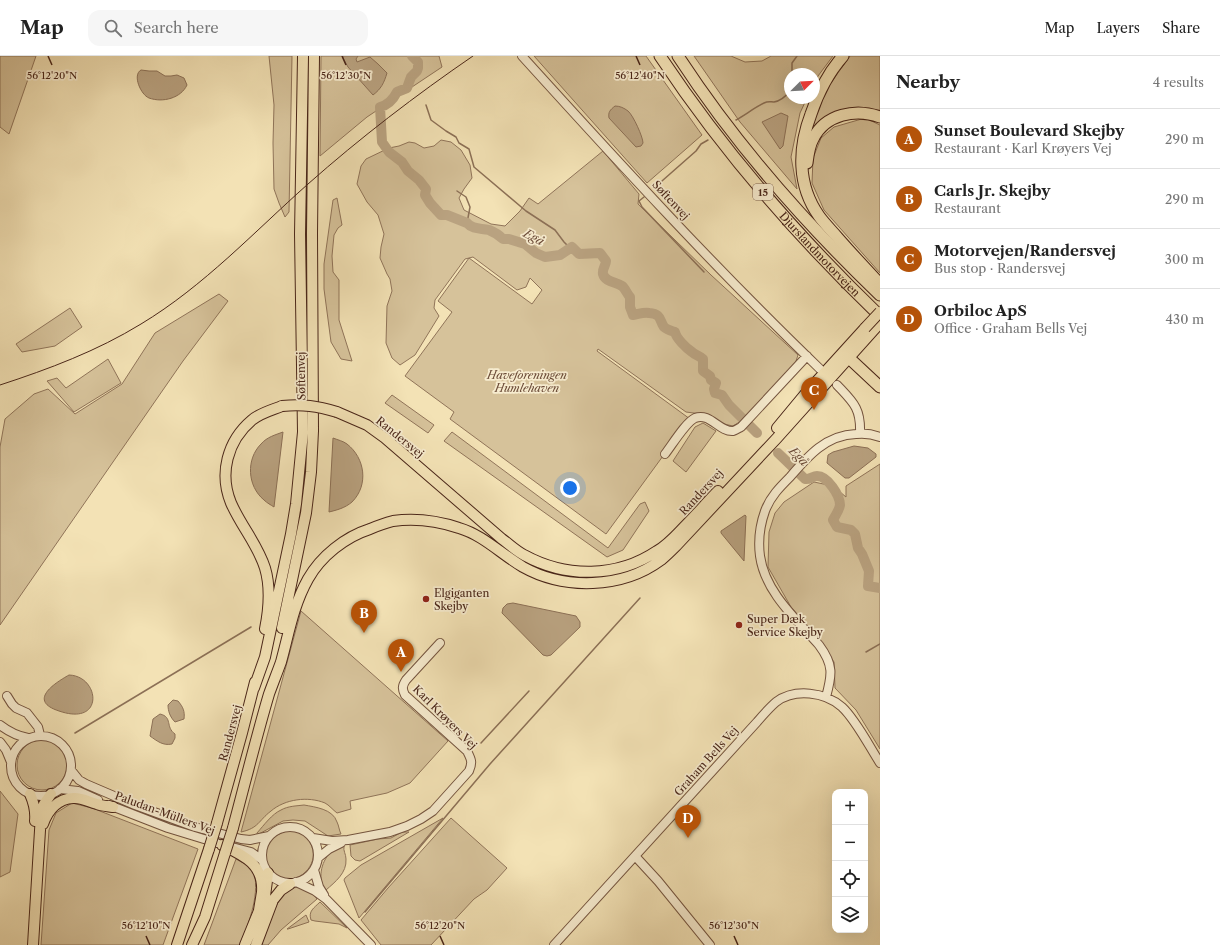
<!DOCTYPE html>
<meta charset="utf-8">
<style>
:root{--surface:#fff;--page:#f6f6f6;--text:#222;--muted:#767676;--line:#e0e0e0;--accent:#b45309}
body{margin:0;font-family:"Libre Caslon Text",serif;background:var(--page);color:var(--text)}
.controls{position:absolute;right:12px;bottom:12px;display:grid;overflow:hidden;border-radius:8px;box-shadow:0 4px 16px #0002}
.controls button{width:36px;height:36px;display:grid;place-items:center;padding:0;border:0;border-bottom:1px solid var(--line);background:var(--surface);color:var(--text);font:20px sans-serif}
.compass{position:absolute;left:784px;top:12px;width:36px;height:36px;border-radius:50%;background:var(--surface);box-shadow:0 4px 16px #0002;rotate:66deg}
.you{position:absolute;left:570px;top:432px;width:14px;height:14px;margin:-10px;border:3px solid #fff;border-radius:50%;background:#1a73e8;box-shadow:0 0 0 6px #1a73e833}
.badge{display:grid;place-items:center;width:26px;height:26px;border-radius:50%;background:var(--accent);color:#fff;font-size:13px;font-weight:700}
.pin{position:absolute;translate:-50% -33px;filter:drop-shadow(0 1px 2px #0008)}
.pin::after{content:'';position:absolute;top:21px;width:14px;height:12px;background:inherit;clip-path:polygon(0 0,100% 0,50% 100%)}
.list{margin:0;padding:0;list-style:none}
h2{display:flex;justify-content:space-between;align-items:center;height:52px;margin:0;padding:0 16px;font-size:17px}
h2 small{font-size:13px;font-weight:400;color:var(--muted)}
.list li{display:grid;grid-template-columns:26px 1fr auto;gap:12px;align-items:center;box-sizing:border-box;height:60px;padding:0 16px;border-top:1px solid var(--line)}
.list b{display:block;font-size:15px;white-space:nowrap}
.list p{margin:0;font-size:13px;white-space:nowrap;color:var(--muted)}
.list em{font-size:13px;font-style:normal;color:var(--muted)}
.icon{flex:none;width:22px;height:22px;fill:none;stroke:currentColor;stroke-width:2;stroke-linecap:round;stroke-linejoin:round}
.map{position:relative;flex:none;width:880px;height:889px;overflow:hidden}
header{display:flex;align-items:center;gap:24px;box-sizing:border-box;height:56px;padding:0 20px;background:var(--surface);border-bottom:1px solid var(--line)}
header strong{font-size:19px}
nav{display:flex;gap:22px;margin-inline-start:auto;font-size:14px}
.search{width:280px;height:36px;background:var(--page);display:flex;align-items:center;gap:10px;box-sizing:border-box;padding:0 14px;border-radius:12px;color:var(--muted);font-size:15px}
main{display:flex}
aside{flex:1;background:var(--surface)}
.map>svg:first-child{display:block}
.green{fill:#d6c29a;stroke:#907459}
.water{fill:#b9a280;stroke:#8c7056}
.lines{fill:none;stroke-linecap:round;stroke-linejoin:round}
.stream{stroke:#8c7056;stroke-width:1.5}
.river{stroke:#b9a280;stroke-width:10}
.minor-casing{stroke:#74543f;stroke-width:10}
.major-casing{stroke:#492518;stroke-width:12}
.highway-casing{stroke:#492518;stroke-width:13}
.minor{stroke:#f7eccf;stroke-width:8}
.major{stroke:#f3e2b5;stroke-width:10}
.highway{stroke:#f3e2b5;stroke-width:11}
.tram{stroke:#492518;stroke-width:1}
.major-bridge-casing{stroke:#492518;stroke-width:12;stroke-linecap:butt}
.major-bridge{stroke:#f3e2b5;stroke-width:10}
.ticks{fill:none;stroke:#492518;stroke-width:1.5}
.poi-dot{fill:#8f2418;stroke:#f7eccf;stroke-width:1.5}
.labels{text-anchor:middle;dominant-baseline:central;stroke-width:3.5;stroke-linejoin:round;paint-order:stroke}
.shield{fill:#f7eccf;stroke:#7d614f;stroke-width:1}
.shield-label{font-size:10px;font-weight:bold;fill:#492518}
.street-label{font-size:11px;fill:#492518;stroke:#f7eccf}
.park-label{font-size:11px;font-style:italic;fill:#6c4c38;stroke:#f7eccf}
.poi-label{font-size:11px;fill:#492518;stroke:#f7eccf;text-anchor:start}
.water-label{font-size:12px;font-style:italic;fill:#6b4a37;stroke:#f7eccf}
.ticks-label{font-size:10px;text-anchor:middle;fill:#492518;stroke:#f7eccf;stroke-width:3.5;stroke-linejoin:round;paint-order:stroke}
</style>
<header>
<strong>Map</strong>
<div class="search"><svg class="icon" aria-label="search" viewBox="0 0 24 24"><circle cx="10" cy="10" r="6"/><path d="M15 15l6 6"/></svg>Search here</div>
<nav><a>Map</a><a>Layers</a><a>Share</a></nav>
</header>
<main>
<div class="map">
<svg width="880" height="889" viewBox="0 0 880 889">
<rect width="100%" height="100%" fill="#f3e2b5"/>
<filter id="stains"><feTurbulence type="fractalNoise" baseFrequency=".005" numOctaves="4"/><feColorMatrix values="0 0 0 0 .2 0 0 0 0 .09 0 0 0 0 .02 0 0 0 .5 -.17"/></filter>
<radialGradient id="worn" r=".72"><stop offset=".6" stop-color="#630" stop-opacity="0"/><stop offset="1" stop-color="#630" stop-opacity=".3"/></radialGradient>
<!-- green -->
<path class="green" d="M0 0H36L9 78 0 71Z
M269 0H292L289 156 285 161 279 147 274 133 273 87 274 49Z
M321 0H439L442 11 367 61 320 100Z
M534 0H646L702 79 647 127Z
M694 0H731L745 6 762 5 771 0H833L818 20 814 28V18H790V42H807L800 57 791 101 797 133 740 66Z
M850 0H880V57L850 54 807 89 823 38Z
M865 62 880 69V217L824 154 812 127 813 102 821 82 834 71Z
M441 84 451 86 461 94 470 109 472 122 464 133 459 142 464 154 491 168 505 170 520 155 529 142 538 148 603 95 639 138 638 148 711 219 798 299 794 311 741 365 733 370 724 368 709 359 686 356 598 293 597 295 690 363 606 478 450 363 454 356 405 320 452 256 438 245 469 202 532 248 542 234 530 222 526 231 517 234 473 201 465 203 435 244 434 252 439 260 415 299 400 309 392 302 386 287 387 250 392 235 390 223 387 218 380 202 381 191 384 178 378 159 367 146 357 128 361 110 366 103 389 92 399 90 409 86 415 87 424 92 434 90Z
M337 142 342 169 338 172 334 179 332 200 333 216 339 224V264L352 305 341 303 331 286 324 233V208L333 144Z
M219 238 228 245 183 305 0 569V391L5 363 34 338 48 333 75 358 122 328 155 277Z
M70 252 82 271 55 290 22 296 16 288Z
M108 303 121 327 74 356 47 325 57 322 66 332Z
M392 339 434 369 428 377 385 347Z
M703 367 716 375 686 416 673 405 695 371Z
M452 376 608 492 640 448 645 446 649 455 623 494 607 501 444 385Z
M880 408V693L856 654 835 632 834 606 816 580 791 551 768 511 769 476 775 457 784 446 814 426 833 430 846 441V430Z
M301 555 448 685 410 727 387 737 350 745 351 753 337 757C333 754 329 749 325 747 308 740 285 743 271 755 258 765 259 772 241 776Z
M17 709a25 25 0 1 1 50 0a25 25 0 1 1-50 0Z
M0 735 18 758 10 816 0 821Z
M72 747 92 752 198 793 163 889H41L49 774 56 757Z
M304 749C315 751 333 753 337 766 339 770 339 774 341 778L328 780 305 765 293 764 283 765 257 779V777C264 769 272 758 281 754 288 750 296 750 304 749Z
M443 762 359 862 344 824 345 822 361 809Z
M451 762 507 812 487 834 474 843 431 889H381L361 864 388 832Z
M293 774C301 776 306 779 310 786 326 816 279 841 267 808 261 790 276 775 293 774Z
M402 776H409L360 805 355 804 351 800 350 789 378 783 391 782Z
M344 790C343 795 346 798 346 803 347 817 335 826 326 834 317 824 321 806 330 797 334 793 339 792 344 790Z
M236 803 253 812C261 838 249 864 241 889H204Z
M298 831C306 833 311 836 317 843L281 874 268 889H258L280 842 289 833Z
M320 846 347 872 339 868 315 865 311 864C308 855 314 852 320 846Z
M306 859 309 866 288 873H287Z"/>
<!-- water -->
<path class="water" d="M343 0H358L356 3 357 6 370 1 378 8 387 17C384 27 381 33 373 39L348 11 343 2Z
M141 14 149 15H157L165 20H171L177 19 184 22 187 29C181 42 163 47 149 42 141 39 132 19 141 14Z
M615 50C620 50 624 52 628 55 633 59 643 81 643 87L641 90 636 91 609 62C608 56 610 54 615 50Z
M781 57 788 60 783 90 780 93 762 66Z
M283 376 274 451C271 449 267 447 264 444 247 430 246 403 261 388 267 381 275 379 283 376Z
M333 382C338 384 343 385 347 388 365 402 369 429 352 446 345 452 337 454 329 456Z
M854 390 868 392 876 398V401L849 422H845L827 407 828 399 833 396Z
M745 459 746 460 744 505 721 477V475Z
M513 547 576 560 580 566V571L551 599 547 600 543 599 502 557 503 552 507 548Z
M69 619C100 620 105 671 59 655 28 645 53 628 69 619Z
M173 644 178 645C183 651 185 655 184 663L175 666C170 661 168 655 168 649Z
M160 658C173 661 165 671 175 678V682L172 688C163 690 157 685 150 680L153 663Z"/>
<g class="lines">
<!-- stream -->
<path class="stream" d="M792 18V7L797 0
M426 49 431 64 446 75 456 81 459 87 469 93 474 111 526 155 555 174 564 186 570 192
M736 64C745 59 754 52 764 47 768 45 770 46 774 46 780 45 786 40 790 35
M654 132 696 95 701 88 708 84
M457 135 466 141 470 151 467 167
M644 141 639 145 642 151 704 216
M866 596 880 588
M75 677 251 571
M481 687 529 635
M365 856 490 708 640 542"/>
<!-- river -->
<path class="river" d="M412 0 418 6V12L417 15 411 21 407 32 397 36C393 44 388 49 380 51L382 86 389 96 402 106 408 115 419 124 426 133 425 139 430 147 441 159H447L467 167C473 174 481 172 489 174 494 176 499 179 503 183H509L525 188 536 197 545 201 560 199 572 191 579 198 600 197 606 205C606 209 602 213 603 218 605 226 616 226 622 230 625 232 627 238 630 241V251L633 259C639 258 644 256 649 257 662 258 659 264 664 271 667 274 672 275 675 276 676 282 686 292 692 296 695 299 700 300 703 303V315L710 320 711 324 716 327 714 333 715 337 722 339 729 349 757 377
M778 397 805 423C809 424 813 420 817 420 828 420 840 440 840 449 839 455 836 458 833 464L837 471 851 474 855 478 858 492 862 498 869 515 868 530 880 532"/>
<!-- minor casing -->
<g class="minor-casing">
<path id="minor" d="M522 0C619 107 716 213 820 313
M837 329C853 346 861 352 860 377
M665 398C672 389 686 366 695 362 710 356 719 376 733 375 736 374 739 372 741 371L807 300
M7 640 12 648 16 652 27 657 38 671 40 679
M826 641C832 619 834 609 819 589 796 563 765 536 760 500 758 485 760 469 765 455 770 441 780 431 790 421 808 400 826 379 856 378 864 377 872 378 880 381
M0 669C9 676 17 680 28 682
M11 710a30 30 0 1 1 60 0a30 30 0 1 1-60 0Z
M0 686 6 694 11 706
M71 714 79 724 86 728 135 749 195 771 241 783 250 784 269 780
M60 733 78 735 98 744
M109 749 168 772 217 787
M262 799a28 28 0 1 1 56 0a28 28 0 1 1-56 0Z
M313 782 332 785 348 784 390 776 407 770 421 763 433 755 469 715C473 706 471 703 467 695L405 639C402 633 402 630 406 624L440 587
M232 791 251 796 262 804
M635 800 658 825 710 889
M318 802 329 793 341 787
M314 814 319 831 324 839
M296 826 315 835 326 843 371 889
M554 889 757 666C763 659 769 652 776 646 795 632 825 636 842 651 856 664 869 690 880 707"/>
</g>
<!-- major casing -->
<g class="major-casing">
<path id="major" d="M337 356 367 369 385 382 502 483C509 488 516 495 524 499 566 522 617 522 657 495 669 488 677 478 686 469 697 458 707 446 718 435
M777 372 806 337 865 272
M282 572 306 457 311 416 313 375 312 177 314 0
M265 573C269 553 271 532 265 512 258 489 241 470 231 447 219 418 227 385 252 364 260 357 272 354 282 350
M254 632 265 601 291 478 296 448 303 376 300 178 303 0
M30 738C34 747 36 755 35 765
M217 767 242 677 255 626
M43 768C48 754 58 743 73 742 81 741 89 746 97 748 102 750 108 750 113 751
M233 772C245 727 256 682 269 638 273 627 277 617 281 606 289 577 293 550 308 523 321 500 345 481 370 473 377 470 385 467 393 465 415 462 438 465 459 472 483 479 501 498 523 511 564 534 622 533 661 504 666 500 671 495 676 490L777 382 880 267
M222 789C243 799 264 808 262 836 261 842 260 848 259 854
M33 889 41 758 44 748 51 738
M177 889 209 793
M192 889 205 861 225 797
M245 889 265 840 268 817
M256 889 273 844 281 834 290 828"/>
</g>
<!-- highway casing -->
<g class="highway-casing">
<g id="highway">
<path id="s1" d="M660 0C723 95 798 181 880 260"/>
<path d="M678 0C734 86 806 168 880 239"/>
<path d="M843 0C828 17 818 37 811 58 798 92 797 129 819 160 824 167 831 174 837 181 851 197 865 212 880 228"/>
<path d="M807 107C808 99 809 90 813 83 825 58 856 52 880 61"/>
<path d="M849 302 880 331"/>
</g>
</g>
<!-- minor -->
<use href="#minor" class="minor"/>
<!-- major -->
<use href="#major" class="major"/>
<!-- highway -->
<use href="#highway" class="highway"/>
<!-- tram -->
<path class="tram" d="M0 329C49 313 97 295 141 268 204 230 254 176 308 128 360 82 416 39 473 0"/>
<!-- major-bridge casing -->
<g class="major-bridge-casing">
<path id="major-bridge" d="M865 272 880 256
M282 350C303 348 317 350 337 356
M209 793 217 767
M225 797 233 772"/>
</g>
<!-- major-bridge -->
<use href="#major-bridge" class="major-bridge"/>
</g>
<!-- ticks -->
<path class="ticks" d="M48 0 52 9M342 0 346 9M636 0 640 9M146 880 150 889M440 880 444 889M734 880 738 889"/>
<!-- markers -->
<g class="poi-dot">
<circle cx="426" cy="543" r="4"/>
<circle cx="739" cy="569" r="4"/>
</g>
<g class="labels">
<!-- shield labels -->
<rect class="shield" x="753" y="128" width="20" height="16" rx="3"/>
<g class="shield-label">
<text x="763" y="136">15</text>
</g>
<!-- street labels -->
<g class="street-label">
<text transform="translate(671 144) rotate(47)">Søftenvej</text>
<text stroke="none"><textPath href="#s1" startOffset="255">Djurslandmotorvejen</textPath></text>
<text transform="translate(301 320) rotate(-91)">Søftenvej</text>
<text transform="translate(400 381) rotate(39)">Randersvej</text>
<text transform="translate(701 436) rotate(-47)">Randersvej</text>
<text transform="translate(445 661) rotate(45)">Karl Krøyers Vej</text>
<text transform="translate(230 677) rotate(-75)">Randersvej</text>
<text transform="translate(706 705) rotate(-48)">Graham Bells Vej</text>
<text transform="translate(165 757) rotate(20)">Paludan-Müllers Vej</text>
</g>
<!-- park labels -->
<g class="park-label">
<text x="527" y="319">Haveforeningen<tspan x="527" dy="13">Humlehaven</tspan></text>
</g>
<!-- poi labels -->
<g class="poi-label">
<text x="434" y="537">Elgiganten<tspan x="434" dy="13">Skejby</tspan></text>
<text x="747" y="563">Super Dæk<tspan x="747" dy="13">Service Skejby</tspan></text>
</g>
<!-- water labels -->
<g class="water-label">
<text transform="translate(534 181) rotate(28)">Egå</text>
<text transform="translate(799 400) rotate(45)">Egå</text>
</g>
</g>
<g class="ticks-label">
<text x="52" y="23">56°12'20"N</text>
<text x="346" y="23">56°12'30"N</text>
<text x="640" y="23">56°12'40"N</text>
<text x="146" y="873">56°12'10"N</text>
<text x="440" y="873">56°12'20"N</text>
<text x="734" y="873">56°12'30"N</text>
</g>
<rect width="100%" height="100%" filter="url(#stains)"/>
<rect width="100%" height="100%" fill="url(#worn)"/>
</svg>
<div class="controls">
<button>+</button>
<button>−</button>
<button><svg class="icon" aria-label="locate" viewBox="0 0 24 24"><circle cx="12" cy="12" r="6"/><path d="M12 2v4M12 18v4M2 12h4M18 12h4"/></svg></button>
<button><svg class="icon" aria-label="layers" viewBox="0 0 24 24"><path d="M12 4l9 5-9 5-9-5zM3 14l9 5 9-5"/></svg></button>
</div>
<svg class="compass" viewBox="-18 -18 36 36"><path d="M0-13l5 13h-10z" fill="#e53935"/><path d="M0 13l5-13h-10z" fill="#767676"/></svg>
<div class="you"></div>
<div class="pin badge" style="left:401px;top:616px">A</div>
<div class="pin badge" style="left:364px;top:577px">B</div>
<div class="pin badge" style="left:814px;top:354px">C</div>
<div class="pin badge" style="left:688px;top:782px">D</div>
</div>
<aside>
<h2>Nearby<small>4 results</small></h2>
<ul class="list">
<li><span class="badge">A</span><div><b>Sunset Boulevard Skejby</b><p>Restaurant · Karl Krøyers Vej</p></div><em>290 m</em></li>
<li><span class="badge">B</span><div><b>Carls Jr. Skejby</b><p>Restaurant</p></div><em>290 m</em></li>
<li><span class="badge">C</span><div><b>Motorvejen/Randersvej</b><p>Bus stop · Randersvej</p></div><em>300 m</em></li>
<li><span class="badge">D</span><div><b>Orbiloc ApS</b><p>Office · Graham Bells Vej</p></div><em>430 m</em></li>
</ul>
</aside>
</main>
